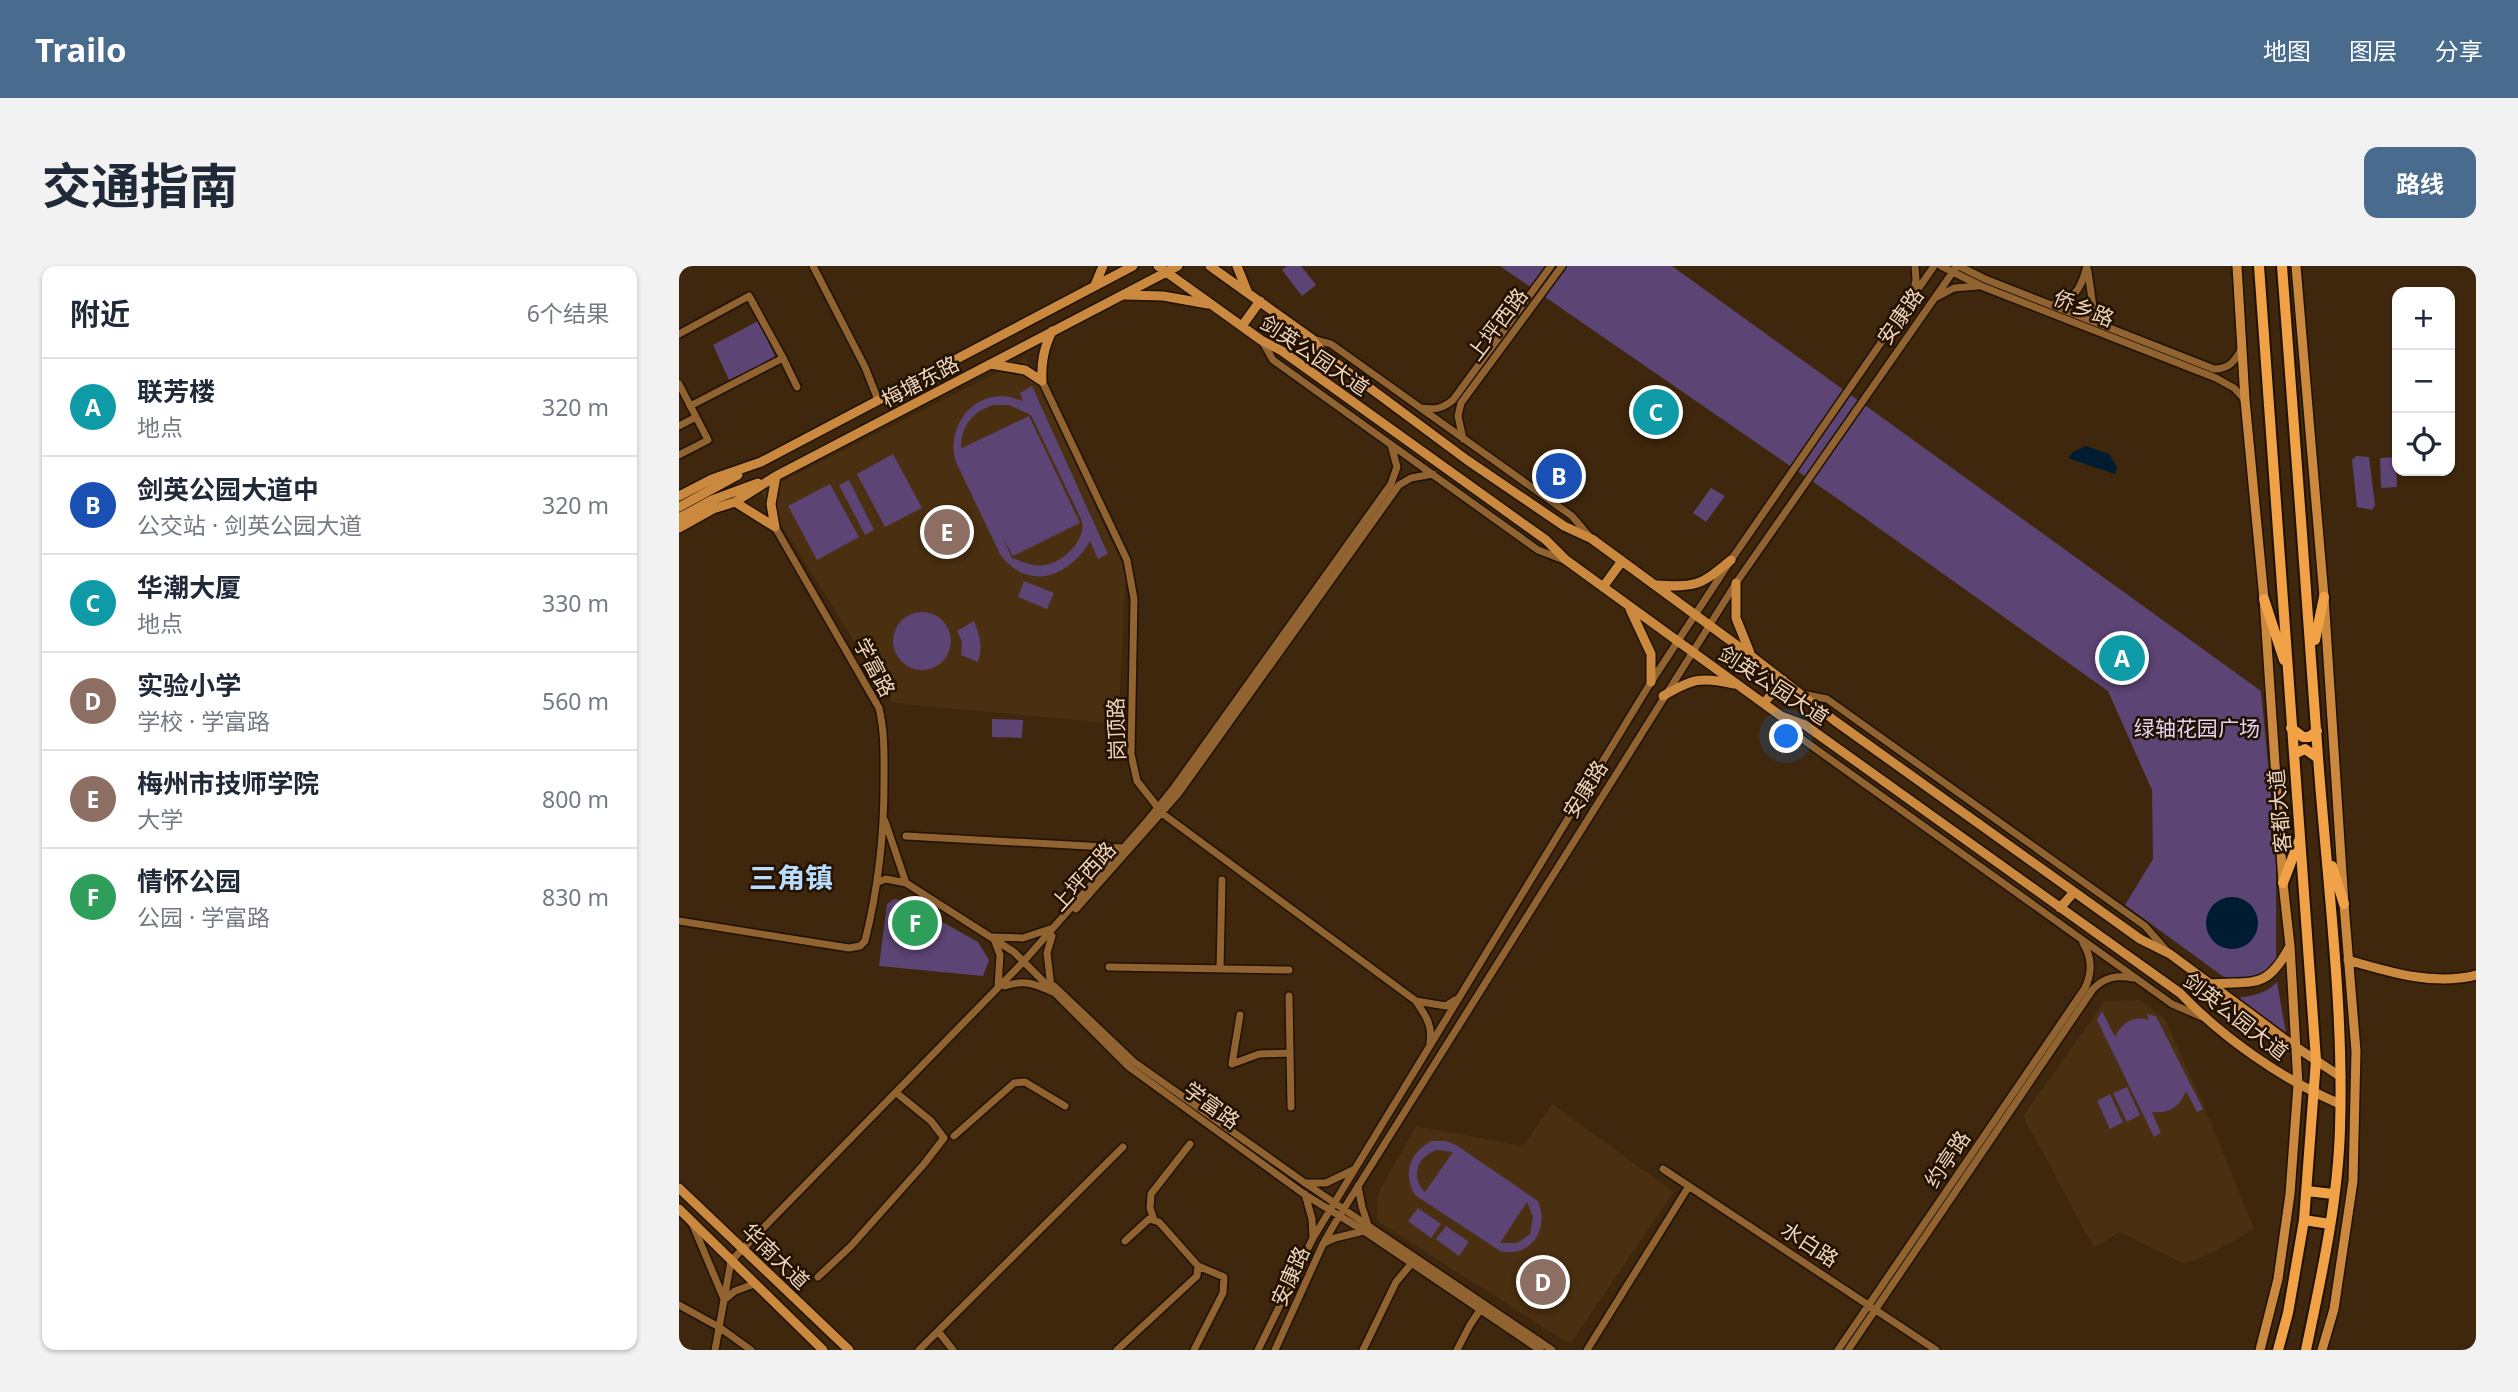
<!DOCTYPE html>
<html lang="zh">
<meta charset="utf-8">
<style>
:root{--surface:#fff;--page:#f2f2f3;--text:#1f2937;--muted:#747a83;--line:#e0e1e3;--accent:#496c8e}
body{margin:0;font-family:"Noto Sans","Noto Sans SC",sans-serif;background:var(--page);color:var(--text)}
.controls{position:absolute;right:21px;top:21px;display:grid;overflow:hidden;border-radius:14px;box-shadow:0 2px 5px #0004}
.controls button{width:63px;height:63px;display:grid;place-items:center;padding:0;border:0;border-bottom:2px solid var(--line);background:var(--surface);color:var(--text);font:35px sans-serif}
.you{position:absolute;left:1108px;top:471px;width:24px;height:24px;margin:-18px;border:5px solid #fff;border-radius:50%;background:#1a73e8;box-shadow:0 0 0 10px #1a73e833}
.badge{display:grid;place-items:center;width:46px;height:46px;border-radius:50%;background:var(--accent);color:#fff;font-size:23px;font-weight:700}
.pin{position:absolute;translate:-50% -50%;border:4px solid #fff;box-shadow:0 2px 7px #0006}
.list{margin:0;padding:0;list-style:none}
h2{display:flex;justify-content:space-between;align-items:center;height:91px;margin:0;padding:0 28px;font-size:30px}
h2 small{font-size:23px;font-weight:400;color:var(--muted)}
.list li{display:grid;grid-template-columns:46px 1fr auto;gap:21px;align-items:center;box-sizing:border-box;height:98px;padding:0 28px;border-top:2px solid var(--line)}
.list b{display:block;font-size:26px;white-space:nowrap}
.list p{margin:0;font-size:23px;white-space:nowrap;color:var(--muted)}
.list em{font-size:23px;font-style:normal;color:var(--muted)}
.icon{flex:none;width:38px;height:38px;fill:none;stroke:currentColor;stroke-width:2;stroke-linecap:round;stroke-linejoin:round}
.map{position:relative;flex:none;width:1797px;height:1084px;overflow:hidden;border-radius:14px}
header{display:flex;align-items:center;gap:42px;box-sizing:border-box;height:98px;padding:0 35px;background:var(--accent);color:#fff}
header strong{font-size:33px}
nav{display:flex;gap:38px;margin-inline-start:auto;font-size:24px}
.intro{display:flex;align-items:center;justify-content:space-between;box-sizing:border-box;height:168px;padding:0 42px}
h1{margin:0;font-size:49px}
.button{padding:18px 32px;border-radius:14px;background:var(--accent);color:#fff;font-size:24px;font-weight:700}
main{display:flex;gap:42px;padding:0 42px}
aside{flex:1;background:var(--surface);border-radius:14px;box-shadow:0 2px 5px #0004}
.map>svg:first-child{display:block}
.built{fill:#4a2f10}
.green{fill:#5c4474;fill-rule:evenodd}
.water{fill:#001c33}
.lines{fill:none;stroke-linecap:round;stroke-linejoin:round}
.minor-casing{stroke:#1f1103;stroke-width:10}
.major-casing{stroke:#1f1103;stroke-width:12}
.highway-casing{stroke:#1f1103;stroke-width:14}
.minor{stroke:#906331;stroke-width:7}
.major{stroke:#ca893e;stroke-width:9}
.highway{stroke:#f1a246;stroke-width:10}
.labels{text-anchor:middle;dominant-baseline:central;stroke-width:5;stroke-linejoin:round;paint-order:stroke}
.street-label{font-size:21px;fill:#edd4bb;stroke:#221000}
.park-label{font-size:21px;fill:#e3d3f6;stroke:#221000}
.district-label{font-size:28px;font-weight:bold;fill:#b9ddff;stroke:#221000}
</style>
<header>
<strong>Trailo</strong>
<nav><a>地图</a><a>图层</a><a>分享</a></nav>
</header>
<div class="intro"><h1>交通指南</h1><a class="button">路线</a></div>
<main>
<aside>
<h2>附近<small>6个结果</small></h2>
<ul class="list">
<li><span class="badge" style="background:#0f9aa8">A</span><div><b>联芳楼</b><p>地点</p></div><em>320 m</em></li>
<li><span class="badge" style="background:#1a4fb4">B</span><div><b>剑英公园大道中</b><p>公交站 · 剑英公园大道</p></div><em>320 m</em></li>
<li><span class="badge" style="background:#0f9aa8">C</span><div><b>华潮大厦</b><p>地点</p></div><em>330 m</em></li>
<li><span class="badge" style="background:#8d6e63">D</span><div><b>实验小学</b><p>学校 · 学富路</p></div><em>560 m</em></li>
<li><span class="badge" style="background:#8d6e63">E</span><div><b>梅州市技师学院</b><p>大学</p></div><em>800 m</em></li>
<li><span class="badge" style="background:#2e9e5b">F</span><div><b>情怀公园</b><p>公园 · 学富路</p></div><em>830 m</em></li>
</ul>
</aside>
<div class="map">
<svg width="1797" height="1084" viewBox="0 0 1797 1084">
<rect width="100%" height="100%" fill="#3e270c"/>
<!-- built -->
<path class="built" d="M347 92 447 306 439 458 214 437 82 226Z
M1461 734 1486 753 1526 842 1575 963 1535 986 1506 998 1440 966 1415 982 1344 850 1426 735Z
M873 838 995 926 891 1078 698 955V929L737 860 844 880Z"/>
<!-- green -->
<path class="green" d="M608 0H622L637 19 623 30 603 4Z
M821 0H993L1582 425 1597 581V693L1584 712 1556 716 1542 709 1446 639 1474 593 1473 524 1429 425 1159 233Z
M79 55 97 92 50 114 34 79Z
M353 120 429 288 419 293 411 275C390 312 348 326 321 288L276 194C269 164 288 131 322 130 329 130 337 133 344 135L341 127ZM315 139H330L352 149 403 255C407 275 384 296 366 299 355 301 344 296 333 292L324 272 334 290 401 257 350 150 283 182 282 181C282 160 295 144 315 139Z
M214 188 243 242 206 261 178 208Z
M1677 190 1690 191 1696 239 1693 244 1678 241 1673 194Z
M1717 191 1718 221 1702 222 1701 192Z
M170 214 195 264 186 269 160 219Z
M151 218 180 271 138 294 109 240Z
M1032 222 1046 230 1027 256 1014 247Z
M345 315 375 327 368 343 339 331Z
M214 375a29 29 0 1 1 58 0a29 29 0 1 1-58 0Z
M295 355C301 370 304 380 299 396L282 389 283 376 278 365Z
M313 453 344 454 343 472 313 471Z
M215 633 226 635 299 676 310 694 304 710 200 700 208 638Z
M1598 716 1607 767 1558 732C1573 730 1587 728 1598 716Z
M1423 745 1436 771C1443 757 1454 749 1470 754L1468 748 1477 750 1524 843 1518 846 1507 825C1501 841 1490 848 1473 846L1482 867 1475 871 1418 754Z
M1448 821 1461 849 1448 856 1434 827Z
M1431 828 1444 856 1431 863 1418 835Z
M752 875H767L777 879 859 935C871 962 852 993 821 985L736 929C723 907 731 887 752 875ZM758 884 774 886 746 926C731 911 738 890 758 884ZM848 936 854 951 851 968 838 977H821Z
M739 942 762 958 752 972 729 955Z
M767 960 790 976 780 990 757 973Z"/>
<!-- water -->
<path class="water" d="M1407 180 1430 188 1438 201 1436 208 1389 192 1394 186Z
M1527 657a26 26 0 1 1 52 0a26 26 0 1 1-52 0Z"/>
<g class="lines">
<!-- minor casing -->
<g class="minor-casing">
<path id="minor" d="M134 0 186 101 199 134
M1262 0 1302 20 1537 112 1555 122 1566 134
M1280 0 1306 13 1535 103C1550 103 1555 96 1562 84
M1409 5 1416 56
M1234 27 1237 14 1236 0
M1258 31 1275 22 1299 20
M1373 39C1396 33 1402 23 1408 0
M0 68 70 30 104 92 118 121
M634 73 652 78 893 250 910 270
M583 75 594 94 859 284 885 294
M363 115 448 294 455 333 452 488 458 515 484 548 737 735C746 749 754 759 751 776
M0 118 29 174 0 189
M11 140 104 92
M742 142C756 144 763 143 774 134L872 0
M0 160 17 151
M784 173 779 150 782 137 883 0
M1123 428 1148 433 1466 660 1488 685
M1102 450 1116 468 1493 738 1523 751
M206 555 227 617
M227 570 445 582
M199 616 207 613 227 617 335 686 450 801 625 928 685 965 861 1084
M397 643 499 528 720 219 732 212 754 208
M0 655 170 682 181 680 186 675C199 623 205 571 205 518 205 491 206 467 200 442L96 261
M314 671 344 672 371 663
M315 673 321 689 319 720
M430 701 610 704
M541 703 543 614
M326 720C346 713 356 718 374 726
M375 720 455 796 626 917 873 1084
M372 721 368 687 373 670
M610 730 612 841
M737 735 767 740 776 734
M553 798 580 788 611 787
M553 798 561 749
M275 870 335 817 346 816 386 840
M984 903 1257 1084
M626 917H647L674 904
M679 920 683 941 689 959
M626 928 633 953 634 971
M475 954 471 942 472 928 511 878
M13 957 45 1033
M645 977 656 972 685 965
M139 1011 172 980 245 898 265 872 252 855 220 829
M45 1034 56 1025 75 1018
M0 1039 40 1061 72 1084
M259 1065 274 1084
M36 1084 52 995 345 695 469 554 494 523 712 218 718 201 712 179
M240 1084 444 881
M438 1084 518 1010 519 1000 480 956 470 953 446 975
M515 1084 544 1027 545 1011 519 1000
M579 1084 634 972 972 416 1052 294 1255 0
M596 1084 644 978 656 957 1057 317 1278 0
M684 1084 717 1016 733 997
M778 1084 791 1059 801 1044
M908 1084 1010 920
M1159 1084 1406 722C1413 707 1413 691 1404 677
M1169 1084 1414 723C1426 711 1437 709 1454 712"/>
</g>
<!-- major casing -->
<g class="major-casing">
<path id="major" d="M479 0 582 74 603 85 867 274 887 294 1102 450 1126 459 1501 727C1544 772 1604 814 1661 838
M531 0 633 73 645 88 788 194 885 260 913 273 1071 389 1156 455 1461 673 1491 688 1608 775 1662 811
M558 0 568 25
M1558 0 1566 134 1585 333 1604 617 1611 680 1619 819 1611 928 1599 1013 1581 1084
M1617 0 1645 331 1665 638 1677 785 1674 915 1655 1043 1643 1084
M416 19 424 0
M446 29 484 30 529 38
M563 60 581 35
M311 98 346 104 363 115
M363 115C362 96 365 82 373 65
M0 230 33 213 82 196 454 0
M56 236 96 261
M0 241 59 209
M0 252 33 234 79 217
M96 261 92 238 97 210
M0 262 34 243 56 236 97 210 499 0
M1057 317V352L1071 387
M978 319C1017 322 1022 319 1052 294
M924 321 943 295
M951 343 972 388V416
M984 430C1013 413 1021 410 1055 418
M1085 437 1104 414
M1381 642 1395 626
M1669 694C1710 706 1755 720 1797 709
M1530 718C1573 714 1586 726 1610 682
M0 922 170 1084
M0 943 144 1084"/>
</g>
<!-- highway casing -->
<g class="highway-casing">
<path id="highway" d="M1580 0 1637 794 1625 954 1609 1047 1599 1084
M1603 0C1616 164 1627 327 1639 491 1648 614 1665 739 1661 862 1659 936 1642 1012 1627 1084
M1585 333 1605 394
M1636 374 1645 331
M1612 462 1624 471H1630L1638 465
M1615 488 1626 483 1639 492
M1653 600 1665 638
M1604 617 1621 572
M1628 925 1654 928
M1625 954 1651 958"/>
</g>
<!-- minor -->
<use href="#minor" class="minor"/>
<!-- major -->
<use href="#major" class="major"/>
<!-- highway -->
<use href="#highway" class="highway"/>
</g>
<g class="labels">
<!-- street labels -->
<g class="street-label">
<text transform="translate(1405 42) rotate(22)">侨乡路</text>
<text transform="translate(1221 50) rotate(-55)">安康路</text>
<text transform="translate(818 58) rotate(-53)">上坪西路</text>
<text transform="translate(636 89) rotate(34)">剑英公园大道</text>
<text transform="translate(241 115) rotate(-28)">梅塘东路</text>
<text transform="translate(196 401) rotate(62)">学富路</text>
<text transform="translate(1095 419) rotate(33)">剑英公园大道</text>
<text transform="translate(437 463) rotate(-92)">岗顶路</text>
<text transform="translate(906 523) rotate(-58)">安康路</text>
<text transform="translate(1600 545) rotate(-95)">客都大道</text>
<text transform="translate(404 610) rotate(-48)">上坪西路</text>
<text transform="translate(1557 750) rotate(38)">剑英公园大道</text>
<text transform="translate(533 839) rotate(36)">学富路</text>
<text transform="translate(1268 893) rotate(-56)">约亭路</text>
<text transform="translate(1131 978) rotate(33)">水白路</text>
<text transform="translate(97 990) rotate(44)">华南大道</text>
<text transform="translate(611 1010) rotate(-66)">安康路</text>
</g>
<!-- park labels -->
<g class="park-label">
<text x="1518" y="462">绿轴花园广场</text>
</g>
<!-- district labels -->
<g class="district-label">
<text x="112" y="611">三角镇</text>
</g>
</g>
</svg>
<div class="controls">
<button>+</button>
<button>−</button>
<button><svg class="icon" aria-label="locate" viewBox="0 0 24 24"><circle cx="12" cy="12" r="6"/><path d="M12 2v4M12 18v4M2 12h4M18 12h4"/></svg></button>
</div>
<div class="you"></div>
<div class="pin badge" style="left:1443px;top:392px;background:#0f9aa8">A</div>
<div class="pin badge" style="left:880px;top:210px;background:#1a4fb4">B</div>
<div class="pin badge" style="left:977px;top:146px;background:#0f9aa8">C</div>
<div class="pin badge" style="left:864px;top:1016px;background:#8d6e63">D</div>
<div class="pin badge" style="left:268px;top:266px;background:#8d6e63">E</div>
<div class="pin badge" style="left:236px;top:657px;background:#2e9e5b">F</div>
</div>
</main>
